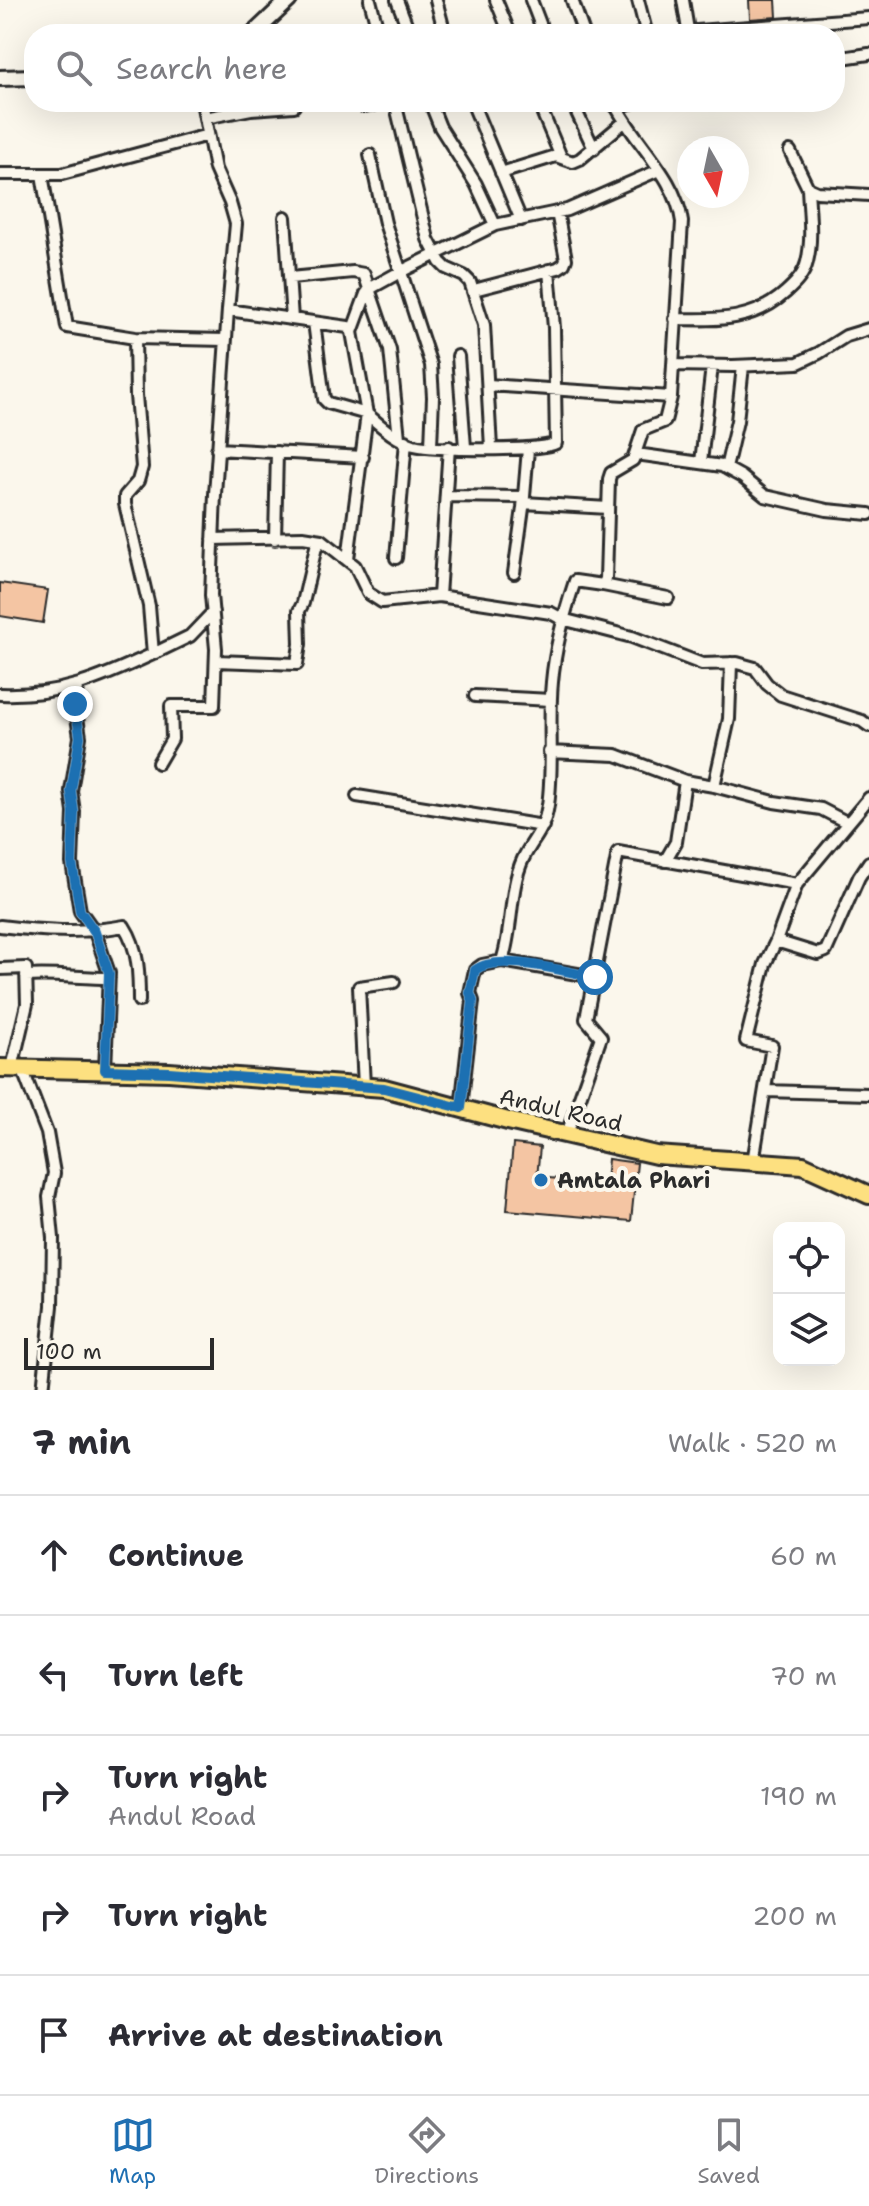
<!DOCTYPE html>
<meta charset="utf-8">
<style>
:root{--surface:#fff;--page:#f2f2f3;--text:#2b2b33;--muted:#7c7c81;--line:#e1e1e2;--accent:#1f6fb2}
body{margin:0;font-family:"Shantell Sans",sans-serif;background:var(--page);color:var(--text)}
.controls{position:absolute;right:24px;bottom:24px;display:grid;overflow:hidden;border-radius:16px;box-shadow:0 8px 32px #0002}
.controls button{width:72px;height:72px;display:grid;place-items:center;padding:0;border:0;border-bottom:2px solid var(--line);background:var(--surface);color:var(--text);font:40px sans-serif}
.compass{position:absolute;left:677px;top:136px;width:72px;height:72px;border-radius:50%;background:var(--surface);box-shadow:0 8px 32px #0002;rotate:171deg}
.scale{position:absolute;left:24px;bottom:20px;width:190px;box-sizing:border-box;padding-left:8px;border:4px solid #2b2b2b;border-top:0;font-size:22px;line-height:28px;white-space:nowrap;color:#2b2b2b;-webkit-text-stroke:6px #fbf7ec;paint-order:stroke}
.stop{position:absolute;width:24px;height:24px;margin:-18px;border:6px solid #1f6fb2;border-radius:50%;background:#fff}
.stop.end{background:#1f6fb2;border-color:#fff;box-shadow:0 2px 8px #0008}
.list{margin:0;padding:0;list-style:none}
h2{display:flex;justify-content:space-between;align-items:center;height:104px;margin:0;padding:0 32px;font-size:34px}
h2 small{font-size:26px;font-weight:400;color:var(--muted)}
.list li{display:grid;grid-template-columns:52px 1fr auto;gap:24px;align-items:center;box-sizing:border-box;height:120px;padding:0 32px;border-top:2px solid var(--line)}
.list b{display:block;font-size:30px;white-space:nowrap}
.list p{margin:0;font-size:26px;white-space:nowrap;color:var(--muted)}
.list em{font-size:26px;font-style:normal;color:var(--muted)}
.icon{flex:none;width:44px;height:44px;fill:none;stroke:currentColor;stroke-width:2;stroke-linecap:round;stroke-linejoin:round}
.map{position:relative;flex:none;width:869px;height:1390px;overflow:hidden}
.search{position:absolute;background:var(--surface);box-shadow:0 8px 32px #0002;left:24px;right:24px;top:24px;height:88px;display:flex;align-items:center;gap:20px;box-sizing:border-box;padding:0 28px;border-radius:32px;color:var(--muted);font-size:30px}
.sheet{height:704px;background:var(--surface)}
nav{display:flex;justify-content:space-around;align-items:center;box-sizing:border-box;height:112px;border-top:2px solid var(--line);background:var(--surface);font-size:22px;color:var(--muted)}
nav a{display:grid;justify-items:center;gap:4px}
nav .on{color:var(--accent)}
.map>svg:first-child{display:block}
.building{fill:#f4c5a3;stroke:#2b2b2b;stroke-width:2}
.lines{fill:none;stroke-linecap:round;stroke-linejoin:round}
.minor-casing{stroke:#2b2b2b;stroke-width:16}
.tertiary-casing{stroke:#2b2b2b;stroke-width:20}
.primary-casing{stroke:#2b2b2b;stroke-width:22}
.minor{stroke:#fbf7ec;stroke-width:10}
.tertiary{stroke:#fbf7ec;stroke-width:14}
.primary{stroke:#fde080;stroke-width:16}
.route{stroke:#1f6fb2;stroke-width:10}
.poi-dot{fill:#1f6fb2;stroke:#fbf7ec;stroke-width:3}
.labels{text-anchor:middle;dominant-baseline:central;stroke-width:8;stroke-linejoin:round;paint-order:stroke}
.street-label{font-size:22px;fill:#2b2b2b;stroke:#fbf7ec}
.poi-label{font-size:22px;font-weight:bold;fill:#2b2b2b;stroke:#fbf7ec;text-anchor:start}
</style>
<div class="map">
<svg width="869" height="1390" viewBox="0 0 869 1390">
<rect width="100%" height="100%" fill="#fbf7ec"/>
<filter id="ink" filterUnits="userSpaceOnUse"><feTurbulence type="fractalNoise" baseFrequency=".0125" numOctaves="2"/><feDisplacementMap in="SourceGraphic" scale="16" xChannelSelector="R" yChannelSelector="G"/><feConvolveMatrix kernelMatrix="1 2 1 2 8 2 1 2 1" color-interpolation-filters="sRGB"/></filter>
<g filter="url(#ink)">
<!-- building -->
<path class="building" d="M749 0H776L777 17 750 19Z
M0 583 48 590 43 623 0 616Z
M513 1144 540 1147 537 1177 606 1183 608 1159 637 1163 631 1221 507 1210Z"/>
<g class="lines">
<!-- minor casing -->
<g class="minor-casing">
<path id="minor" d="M370 0 379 34
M397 0 410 34
M436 0 445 34
M496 0 510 34
M531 0 544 34
M572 0 584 34
M638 0 646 31 639 34
M683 0 688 30 697 31 869 18
M835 59 869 54
M202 102 215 169 230 203 236 224 228 310 348 327 352 332 367 414C381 426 396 440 414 445 434 450 540 452 556 443L554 328 549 270
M395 102 428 239 440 262 446 268 464 276 470 282 484 325 491 448
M430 102 440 127 476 184 495 225
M472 102 521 220
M538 102 561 157
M572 102 594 149
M363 106 391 102
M616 107 634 102
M205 118 251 109 294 106
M790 151 808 188 817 192 869 195
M370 155 385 223 431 365 433 397 431 446
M501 173 556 156 573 162 580 159 623 123
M0 174H62L208 135
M42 174 67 327 135 338 225 340
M285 217 292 319
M290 278 353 272 364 274 390 350 399 438
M474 290 558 268 564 264 566 259 557 212
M675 319C717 320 753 322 786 292 795 284 804 275 807 262 813 239 809 212 808 188
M314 322 324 399 328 403 367 414 348 559
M352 332 366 294 371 288 400 272 495 225 567 210 659 170
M135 338 136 395 142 467 138 481 125 496V504L149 606 153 654 190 636 213 612
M458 356 465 447
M673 365 733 366 798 363 819 353 846 336 869 329
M488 385 671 397
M217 449 363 457
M636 454 722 466 742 477 765 496 827 510 869 514
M701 462 712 366
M726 468 737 421 743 366
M447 496 524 497
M524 503 608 508
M213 539 303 537 322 540 355 566 368 593 382 602 439 596 551 613 562 619 632 637 702 664 737 663 755 668 767 684 781 695 862 721 869 726
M275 539 277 452
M396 558 406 441
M514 573 523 508 528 449
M603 585 668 598
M439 596 449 447
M216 661 297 664 300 644 299 611 303 603 316 547 322 540
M731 663 729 719 714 786 774 802 821 809 848 823
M77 687 75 704 80 737 71 791 74 812 72 863 80 911 95 932 109 973 105 1070
M0 694C61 696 99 679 153 654
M475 696 551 700
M549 752 616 755 685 781
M158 763 172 739 171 706H214L216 649 211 595 215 494 228 310
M357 796 543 826
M665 861 676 842 685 781 714 786
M797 884 869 798
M0 926C42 931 81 934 124 926 139 949 139 975 139 1001
M776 941 818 954 826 951 859 877 869 862
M502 961 595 977
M0 969 26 968 27 1004 12 1068
M26 976C54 974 81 978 109 978
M22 1068 47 1133 54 1173 49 1197 53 1238 52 1306 43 1390
M364 1086 359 987 394 982
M765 1091 869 1094
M461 1108 473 1001 470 993 475 970 482 965 502 961C513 929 509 889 523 859 533 838 544 832 548 805 554 764 548 722 552 682 555 647 564 614 575 581L603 585 606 579 609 479 611 473 633 460 643 430 665 421 671 397 682 222C676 176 633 142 614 102
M567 1134 601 1037 586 1019 618 852 797 884 776 941 765 964 746 1041 772 1046 753 1162"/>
</g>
<!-- tertiary casing -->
<g class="tertiary-casing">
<path id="tertiary" d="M253 34 289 0
M0 78 34 77"/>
</g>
<!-- primary casing -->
<g class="primary-casing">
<path id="primary" d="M0 1068 169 1072 384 1088 508 1121 656 1155 803 1165 869 1195"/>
</g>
<!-- minor -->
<use href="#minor" class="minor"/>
<!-- tertiary -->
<use href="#tertiary" class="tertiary"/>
<!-- primary -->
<use href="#primary" class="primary"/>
</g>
</g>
<g class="lines" filter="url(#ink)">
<!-- route -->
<path class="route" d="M75 704 80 737 71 791 74 812 72 863 80 911 95 932 109 973 105 1070 169 1072 384 1088 461 1108 473 1001 470 993 475 970C499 952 565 972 595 977"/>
</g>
<!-- markers -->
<circle class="poi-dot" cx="541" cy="1180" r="8"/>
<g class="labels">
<!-- street labels -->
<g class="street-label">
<text transform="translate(561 1110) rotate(13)">Andul Road</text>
</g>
<!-- poi labels -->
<g class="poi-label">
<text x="557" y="1180">Amtala Phari</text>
</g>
</g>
</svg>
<div class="controls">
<button><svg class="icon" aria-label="locate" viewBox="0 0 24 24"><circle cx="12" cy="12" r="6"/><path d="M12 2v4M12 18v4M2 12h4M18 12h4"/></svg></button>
<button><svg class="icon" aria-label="layers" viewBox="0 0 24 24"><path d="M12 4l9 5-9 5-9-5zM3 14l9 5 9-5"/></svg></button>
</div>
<svg class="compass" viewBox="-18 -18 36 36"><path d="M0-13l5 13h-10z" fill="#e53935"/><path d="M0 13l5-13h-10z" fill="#7c7c81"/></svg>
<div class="scale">100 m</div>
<div class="stop" style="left:595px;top:977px"></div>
<div class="stop end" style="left:75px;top:704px"></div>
<div class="search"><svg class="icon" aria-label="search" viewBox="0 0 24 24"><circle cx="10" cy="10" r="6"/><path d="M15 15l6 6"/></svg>Search here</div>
</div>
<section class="sheet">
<h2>7 min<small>Walk · 520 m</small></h2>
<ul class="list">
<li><svg class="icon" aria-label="ahead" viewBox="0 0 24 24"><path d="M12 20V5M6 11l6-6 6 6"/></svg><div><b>Continue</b></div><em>60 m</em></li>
<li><svg class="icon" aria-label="left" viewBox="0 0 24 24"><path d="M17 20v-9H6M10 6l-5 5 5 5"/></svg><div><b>Turn left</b></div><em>70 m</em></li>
<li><svg class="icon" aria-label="right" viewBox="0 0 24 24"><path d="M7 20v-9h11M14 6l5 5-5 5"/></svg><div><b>Turn right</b><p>Andul Road</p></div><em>190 m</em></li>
<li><svg class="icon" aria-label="right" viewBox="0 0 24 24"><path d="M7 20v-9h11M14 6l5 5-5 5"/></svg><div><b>Turn right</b></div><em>200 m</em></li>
<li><svg class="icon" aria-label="arrive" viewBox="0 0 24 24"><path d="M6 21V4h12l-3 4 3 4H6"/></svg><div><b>Arrive at destination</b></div></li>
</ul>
</section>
<nav>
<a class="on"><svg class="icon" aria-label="map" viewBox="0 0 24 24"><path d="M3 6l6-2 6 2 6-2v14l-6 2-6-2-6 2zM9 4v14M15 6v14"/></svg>Map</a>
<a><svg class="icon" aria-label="directions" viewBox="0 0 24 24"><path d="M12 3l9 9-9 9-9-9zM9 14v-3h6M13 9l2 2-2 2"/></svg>Directions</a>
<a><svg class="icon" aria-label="saved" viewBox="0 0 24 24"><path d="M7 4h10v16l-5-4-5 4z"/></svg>Saved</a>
</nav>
